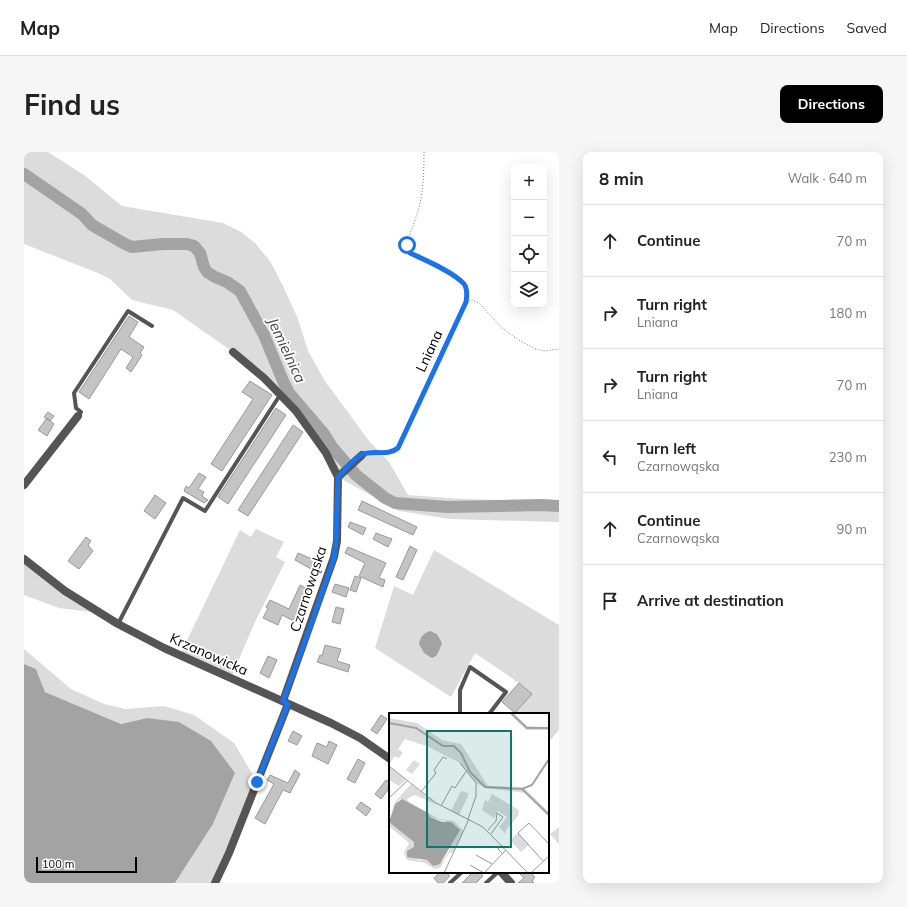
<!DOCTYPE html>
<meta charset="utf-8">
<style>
:root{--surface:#fff;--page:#f6f6f6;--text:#222;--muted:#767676;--line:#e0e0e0;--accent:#000}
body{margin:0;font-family:Mulish,sans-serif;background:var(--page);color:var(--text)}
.controls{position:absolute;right:12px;top:12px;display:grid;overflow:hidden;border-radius:8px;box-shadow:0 4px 16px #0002}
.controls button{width:36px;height:36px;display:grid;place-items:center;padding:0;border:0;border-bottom:1px solid var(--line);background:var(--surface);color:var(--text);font:20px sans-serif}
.scale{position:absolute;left:12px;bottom:10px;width:101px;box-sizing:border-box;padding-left:4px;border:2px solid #000;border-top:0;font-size:11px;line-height:14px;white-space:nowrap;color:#000;-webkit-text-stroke:3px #fff;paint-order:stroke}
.stop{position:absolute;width:12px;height:12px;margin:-9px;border:3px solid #1a73e8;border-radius:50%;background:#fff}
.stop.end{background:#1a73e8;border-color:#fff;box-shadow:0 1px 4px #0008}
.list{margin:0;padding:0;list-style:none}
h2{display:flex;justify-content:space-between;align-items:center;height:52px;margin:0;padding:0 16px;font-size:17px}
h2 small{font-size:13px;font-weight:400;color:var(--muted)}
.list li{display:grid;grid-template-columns:26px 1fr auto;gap:12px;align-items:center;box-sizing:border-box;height:72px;padding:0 16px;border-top:1px solid var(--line)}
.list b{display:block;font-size:15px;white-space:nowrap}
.list p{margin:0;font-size:13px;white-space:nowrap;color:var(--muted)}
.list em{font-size:13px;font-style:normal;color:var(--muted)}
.icon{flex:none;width:22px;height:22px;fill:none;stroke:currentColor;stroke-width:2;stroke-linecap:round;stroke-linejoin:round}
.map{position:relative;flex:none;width:535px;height:731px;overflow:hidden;border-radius:8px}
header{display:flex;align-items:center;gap:24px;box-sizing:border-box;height:56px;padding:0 20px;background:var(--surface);border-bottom:1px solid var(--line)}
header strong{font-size:19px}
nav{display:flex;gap:22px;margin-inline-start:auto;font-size:14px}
.intro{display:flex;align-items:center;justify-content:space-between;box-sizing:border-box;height:96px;padding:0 24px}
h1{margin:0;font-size:28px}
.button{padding:10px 18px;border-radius:8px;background:var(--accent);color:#fff;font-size:14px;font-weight:700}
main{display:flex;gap:24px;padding:0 24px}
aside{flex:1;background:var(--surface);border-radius:8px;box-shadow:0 4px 16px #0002}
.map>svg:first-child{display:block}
.green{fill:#dcdcdc}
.water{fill:#a3a3a3}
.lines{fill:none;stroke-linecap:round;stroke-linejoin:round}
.river{stroke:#a3a3a3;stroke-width:12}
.building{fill:#c4c4c4;stroke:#999}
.path{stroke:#777;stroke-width:1;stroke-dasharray:1 2;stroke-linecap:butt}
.service{stroke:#555;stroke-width:4}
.minor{stroke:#555;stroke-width:8}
.tertiary{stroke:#555;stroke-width:8}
.route{stroke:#1a73e8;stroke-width:5}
.labels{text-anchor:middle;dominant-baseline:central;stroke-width:3.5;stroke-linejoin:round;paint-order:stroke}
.street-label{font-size:14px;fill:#000;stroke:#fff}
.water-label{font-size:15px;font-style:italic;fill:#444;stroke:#fff}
.inset-river{fill:none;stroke:#a3a3a3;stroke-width:2}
.inset-road{fill:none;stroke:#999;stroke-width:1}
.view{fill:#0f766e;fill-opacity:0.15;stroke:#0f766e;stroke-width:2}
.inset-edge{fill:none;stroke:#000;stroke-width:2}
</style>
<header>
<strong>Map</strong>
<nav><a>Map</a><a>Directions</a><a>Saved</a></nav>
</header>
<div class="intro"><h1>Find us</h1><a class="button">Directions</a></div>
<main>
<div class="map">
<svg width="535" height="731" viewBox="0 0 535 731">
<rect width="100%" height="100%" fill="#fff"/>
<!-- green -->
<path class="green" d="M0 0H24L60 23 98 54 199 71 217 80 231 91 246 109 259 134 274 167 284 199 301 229 345 289 365 310 384 343 439 347 535 350V370L426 367 375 359 314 325 272 259 209 200 149 158 108 148 86 127 74 121 0 92Z
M232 377 260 390 252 405 261 410 231 470 207 526 156 503 216 378 227 385Z
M410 398 535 473V578L524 591V562H491L508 542 495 531 451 501 427 545 351 496 370 434 389 443Z
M0 407 75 461 35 456 0 443Z
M0 497 47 537 80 552 101 557 140 554 170 563 210 591 233 630 187 731H151L189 672 211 621 123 566 97 572 21 540 12 517 0 512Z
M535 675V692L526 682Z"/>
<!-- water -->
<path class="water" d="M406 479 413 482 418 491 415 499 412 504 408 506 400 501 395 492C396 486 399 481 406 479Z
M0 512 12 517 21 540 97 572 123 566 155 570 187 589 211 621 189 672 151 731H0Z"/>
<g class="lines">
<!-- river -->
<path class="river" d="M0 22 58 62 68 73 101 92 108 95 139 92H163L170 94 176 101 180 115 183 120 191 125 203 130 216 139 240 183 259 229 265 241 300 282 308 295 332 323 361 346 371 351 423 355 517 353 535 354"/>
</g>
<!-- building -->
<path class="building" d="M105 164 114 170 105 185 120 195 116 201 118 203 107 220 102 216 109 205 97 197 65 247 55 240Z
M226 229 248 243 198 319 187 312 229 247 218 240Z
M252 256 262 263 204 352 194 345Z
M24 260 30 264 26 269 20 265Z
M23 266 30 272 23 284 14 278Z
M269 273 279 280 224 364 214 358Z
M175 321 182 325 174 337 180 340 178 344 184 348 180 351 160 339 162 334 165 336Z
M131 343 142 351 131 367 120 359Z
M338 349 393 375 389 383 334 358Z
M326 370 342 376 339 383 324 375Z
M352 381 368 387 364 395 349 387Z
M62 385 67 389 64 393 69 399 55 417 44 409Z
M386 394 393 398 379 428 372 425Z
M324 395 362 411 355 426 361 428 359 435 335 424 341 411 321 401Z
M274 401 293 409 289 418 271 408Z
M331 424 337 426 332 440 326 438Z
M311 432 325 436 322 445 308 440Z
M276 433 285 438 272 461 274 462 270 469 258 463 254 473 239 466 244 456 242 455 246 448 265 457Z
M312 455 320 457 316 472 308 470Z
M301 493 317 497 313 509 326 513 324 520 293 510 296 503 298 504Z
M244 504 253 508 245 526 236 521Z
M495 531 508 542 491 561 478 550Z
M357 563 363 567 353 582 347 578Z
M269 579 278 584 273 593 264 589Z
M305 589 313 593 304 612 288 604 293 591 303 595Z
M334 607 341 611 331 631 323 627Z
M271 618 276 622 266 641 259 638 241 672 231 666 250 632 243 628 246 623 264 631Z
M362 628 366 630V635L357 647 351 642Z
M337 650 347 657 342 664 332 656Z
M416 720H422L425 723V725L419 731H414L410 726Z
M449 720H456L459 724 452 731H438Z
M494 720H506L511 725 508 729 510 731H494L500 726Z"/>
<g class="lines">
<!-- path -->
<path class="path" d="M400 0C400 25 399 48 390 71 387 81 380 91 386 101 399 107 434 122 441 134 444 139 443 144 442 149
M344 302C355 301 365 303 374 296L442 150 448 148 455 151 477 175 493 187 511 197 521 199 535 197"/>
<!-- service -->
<path class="service" d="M54 264 57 260 52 256 50 241 104 159 128 174
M94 472 159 346 181 359 256 243
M436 562V538L446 515 482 540 465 562
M426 731 438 720
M462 731 474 720"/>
<!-- minor -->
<path class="minor" d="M209 200 240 226 272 259 302 301 314 325 313 389 310 405 259 549
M314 325 338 303
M0 333 54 264
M191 731 205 701 264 552"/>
<!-- tertiary -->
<path class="tertiary" d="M0 407 41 439 94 472 140 496 307 571 336 586 366 607
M477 720 487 731"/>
</g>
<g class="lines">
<!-- route -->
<path class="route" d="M233 630 264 552 259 549 285 478 310 406 312 389 314 325C321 318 329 307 337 303 349 297 363 305 374 296L442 150C443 144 444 137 440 132 430 120 401 108 386 101L383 93"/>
</g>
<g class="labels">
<!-- street labels -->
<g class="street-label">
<text transform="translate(405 199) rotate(-65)">Lniana</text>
<text transform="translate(284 437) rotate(-72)">Czarnowąska</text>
<text transform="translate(185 502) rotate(24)">Krzanowicka</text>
</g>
<!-- water labels -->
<g class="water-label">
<text transform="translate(263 198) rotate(65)">Jemielnica</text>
</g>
</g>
<!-- overview -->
<g transform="translate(365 561)">
<rect width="160" height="160" fill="#fff"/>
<path d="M120 0H124L138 13 160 14V17H137ZM0 5 28 10 53 27 72 31 99 73 134 74 160 99V104L136 80 97 75 87 70 71 50 40 34 16 26 9 36 14 40 10 45 6 43 0 51ZM25 47 31 51 23 61 17 57ZM0 53 17 67 10 73 0 67ZM22 71 49 92 25 82 18 86 20 89 50 106 65 108 75 118 65 139 60 140 51 155 46 156 36 150 18 147 15 140 20 130 0 113V109L5 111 25 129 29 147H38L44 153 54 148 61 136 57 108 41 104 11 86 6 91 0 104 6 89ZM72 78 79 80V83L70 102 62 98ZM103 81 130 97 129 103 117 117V121L110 114 118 104 109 98 105 105 93 97 96 87 99 89ZM129 120 140 132 132 139 121 127Z" fill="#dcdcdc"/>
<path d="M13 86 39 100 41 104 53 109H62L71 117 51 151 44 153 38 147 18 144V138L25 134V129L0 109 6 91Z" fill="#a3a3a3"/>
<path class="inset-river" d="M122 0 138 15H160M0 10 27 15 54 33H65L72 40 81 59 96 74 133 76 143 72 160 46M133 76 160 102"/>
<path class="inset-road" d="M71 50 87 70V83L79 106M0 53 47 90 94 114 139 160M32 79 47 60 45 57 54 44 58 46M0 85 18 68M52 93 63 73 66 75 78 57M99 117 107 108 108 100 114 104 102 121M113 132 109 136 114 141M87 142 103 151M154 148 129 120 140 110 160 131M81 152 95 160M55 160 80 106M95 160 117 137M142 160 160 143"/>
<path class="view" d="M38 18H122V134H38Z"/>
<rect width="160" height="160" class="inset-edge"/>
</g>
</svg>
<div class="controls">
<button>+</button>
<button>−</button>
<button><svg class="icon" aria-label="locate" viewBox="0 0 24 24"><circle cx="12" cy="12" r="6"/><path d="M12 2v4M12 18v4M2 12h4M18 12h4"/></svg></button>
<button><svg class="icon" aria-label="layers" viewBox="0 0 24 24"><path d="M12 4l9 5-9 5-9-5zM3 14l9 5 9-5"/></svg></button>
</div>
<div class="scale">100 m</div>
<div class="stop" style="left:383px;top:93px"></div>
<div class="stop end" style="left:233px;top:630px"></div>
</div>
<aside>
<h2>8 min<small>Walk · 640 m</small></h2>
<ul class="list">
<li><svg class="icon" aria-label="ahead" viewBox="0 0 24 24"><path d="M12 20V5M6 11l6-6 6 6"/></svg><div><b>Continue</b></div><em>70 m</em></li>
<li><svg class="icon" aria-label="right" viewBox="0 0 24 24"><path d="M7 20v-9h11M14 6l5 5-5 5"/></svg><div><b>Turn right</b><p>Lniana</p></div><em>180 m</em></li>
<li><svg class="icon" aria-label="right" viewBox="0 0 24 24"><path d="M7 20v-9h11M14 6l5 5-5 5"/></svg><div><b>Turn right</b><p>Lniana</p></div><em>70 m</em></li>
<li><svg class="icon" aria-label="left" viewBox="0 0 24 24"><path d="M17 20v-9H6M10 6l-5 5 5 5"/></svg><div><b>Turn left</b><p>Czarnowąska</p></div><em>230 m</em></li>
<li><svg class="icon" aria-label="ahead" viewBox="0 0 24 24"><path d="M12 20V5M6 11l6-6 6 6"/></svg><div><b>Continue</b><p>Czarnowąska</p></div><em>90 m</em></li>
<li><svg class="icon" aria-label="arrive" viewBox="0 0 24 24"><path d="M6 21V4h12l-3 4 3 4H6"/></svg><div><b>Arrive at destination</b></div></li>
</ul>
</aside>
</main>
